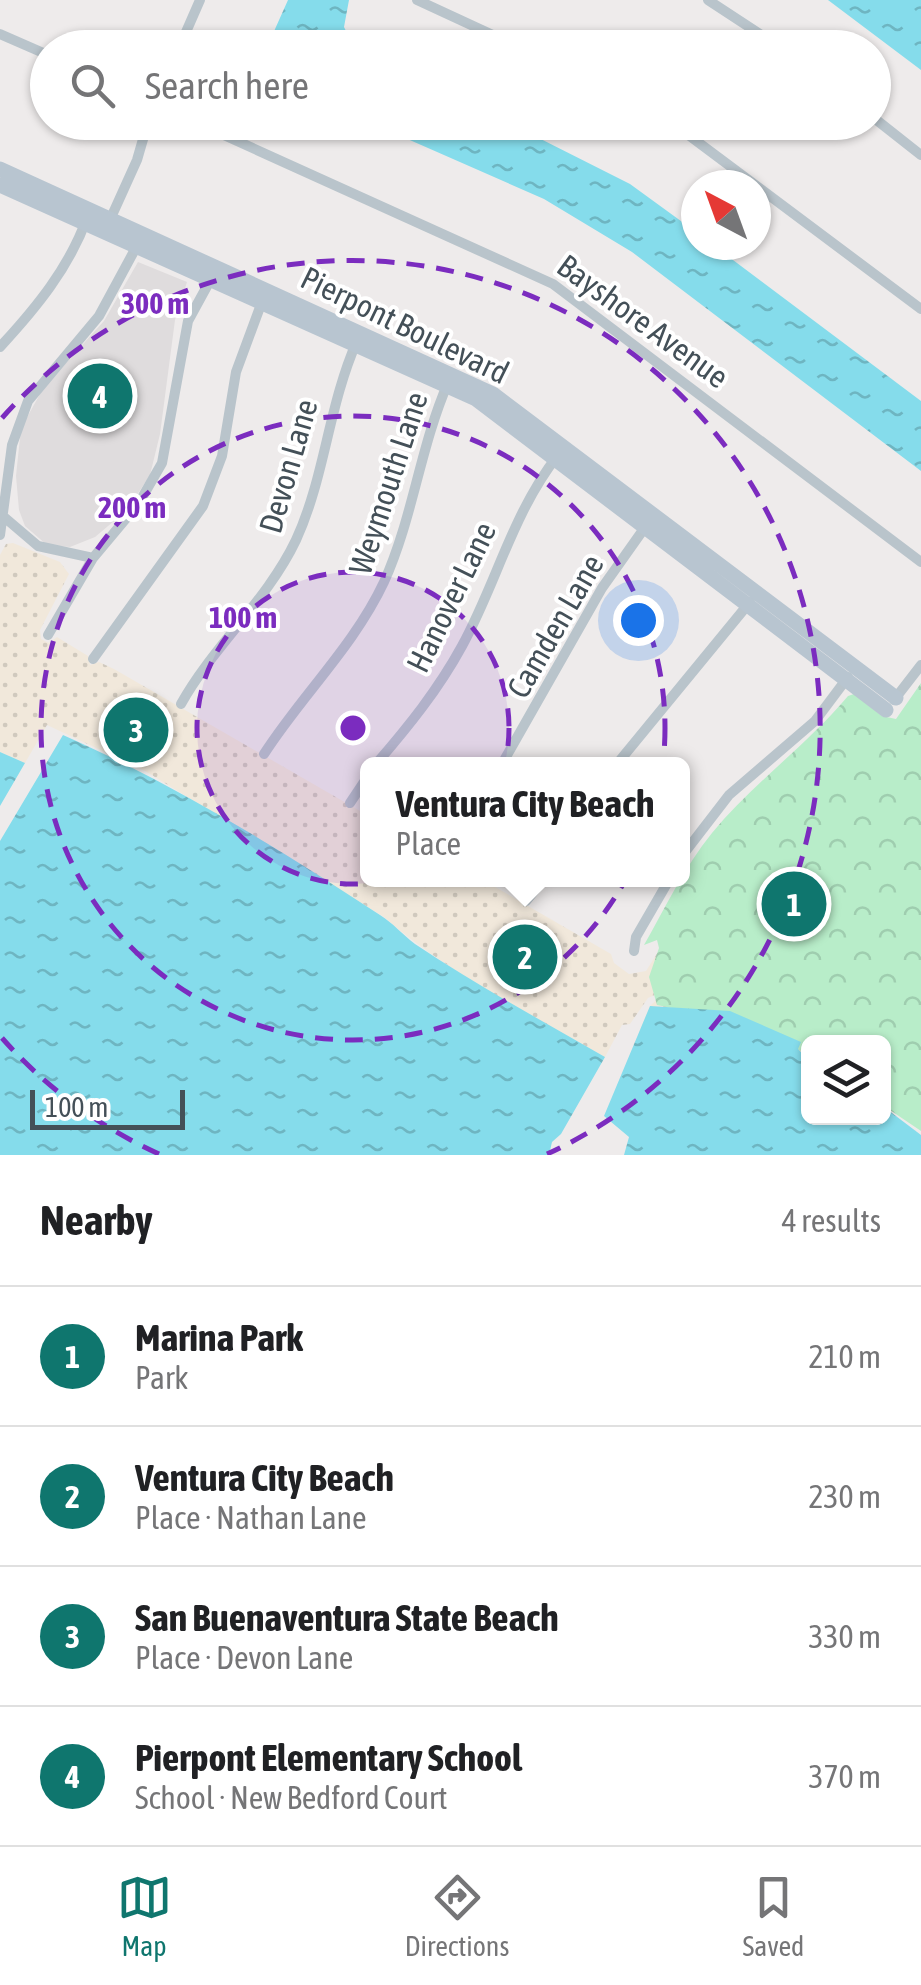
<!DOCTYPE html>
<meta charset="utf-8">
<style>
:root{--surface:#fff;--page:#f6f6f6;--text:#202124;--muted:#757577;--line:#e0e0e0;--accent:#0f766e}
body{margin:0;font-family:"Asap Condensed",sans-serif;background:var(--page);color:var(--text)}
.controls{position:absolute;right:30px;bottom:30px;display:grid;overflow:hidden;border-radius:15px;box-shadow:0 2px 8px #0004}
.controls button{width:90px;height:90px;display:grid;place-items:center;padding:0;border:0;border-bottom:2px solid var(--line);background:var(--surface);color:var(--text);font:50px sans-serif}
.compass{position:absolute;left:681px;top:170px;width:90px;height:90px;border-radius:50%;background:var(--surface);box-shadow:0 2px 8px #0004;rotate:319deg}
.scale{position:absolute;left:30px;bottom:25px;width:155px;box-sizing:border-box;padding-left:10px;border:5px solid #445058;border-top:0;font-size:28px;line-height:35px;white-space:nowrap;color:#445058;-webkit-text-stroke:8px #fff;paint-order:stroke}
.you{position:absolute;left:638px;top:620px;width:35px;height:35px;margin:-25px;border:8px solid #fff;border-radius:50%;background:#1a73e8;box-shadow:0 0 0 15px #1a73e833}
.badge{display:grid;place-items:center;width:65px;height:65px;border-radius:50%;background:var(--accent);color:#fff;font-size:32px;font-weight:700}
.pin{position:absolute;translate:-50% -50%;border:5px solid #fff;box-shadow:0 2px 10px #0006}
.popup{position:absolute;left:360px;top:757px;width:330px;height:130px;box-sizing:border-box;display:grid;place-content:center;border-radius:15px;background:var(--surface);filter:drop-shadow(0 2px 8px #0005);font-size:32px;white-space:nowrap;color:var(--muted)}
.popup b{font-size:38px;color:var(--text)}
.popup::after{content:'';position:absolute;left:50%;top:100%;margin-left:-20px;border:20px solid transparent;border-top-color:var(--surface)}
.list{margin:0;padding:0;list-style:none}
h2{display:flex;justify-content:space-between;align-items:center;height:130px;margin:0;padding:0 40px;font-size:42px}
h2 small{font-size:32px;font-weight:400;color:var(--muted)}
.list li{display:grid;grid-template-columns:65px 1fr auto;gap:30px;align-items:center;box-sizing:border-box;height:140px;padding:0 40px;border-top:2px solid var(--line)}
.list b{display:block;font-size:38px;white-space:nowrap}
.list p{margin:0;font-size:32px;white-space:nowrap;color:var(--muted)}
.list em{font-size:32px;font-style:normal;color:var(--muted)}
.icon{flex:none;width:55px;height:55px;fill:none;stroke:currentColor;stroke-width:2;stroke-linecap:round;stroke-linejoin:round}
.map{position:relative;flex:none;width:921px;height:1155px;overflow:hidden}
.search{position:absolute;background:var(--surface);box-shadow:0 2px 8px #0004;left:30px;right:30px;top:30px;height:110px;display:flex;align-items:center;gap:25px;box-sizing:border-box;padding:0 35px;border-radius:55px;color:var(--muted);font-size:38px}
.sheet{height:690px;background:var(--surface)}
nav{display:flex;justify-content:space-around;align-items:center;box-sizing:border-box;height:140px;border-top:2px solid var(--line);background:var(--surface);font-size:28px;color:var(--muted)}
nav a{display:grid;justify-items:center;gap:5px}
nav .on{color:var(--accent)}
.map>svg:first-child{display:block}
.education{fill:#dfdcdd}
.sand{fill:url(#sand-dots)}
.park{fill:url(#park-crowns)}
.water{fill:url(#water-ripples)}
.lines{fill:none;stroke-linecap:round;stroke-linejoin:round}
.street{stroke:#b9c4cb;stroke-width:10}
.secondary{stroke:#b8c5d0;stroke-width:15}
.ring{fill:none;stroke:#7b2cbf;stroke-width:5;stroke-dasharray:18 12}
.labels{text-anchor:middle;dominant-baseline:central;stroke-width:8;stroke-linejoin:round;paint-order:stroke}
.street-label{font-size:32px;fill:#445058;stroke:#fff}
.centre{fill:#7b2cbf;stroke:#fff;stroke-width:5}
.ring-label{font-size:30px;text-anchor:middle;font-weight:bold;fill:#7b2cbf;stroke:#fff;stroke-width:8;stroke-linejoin:round;paint-order:stroke}
</style>
<div class="map">
<svg width="921" height="1155" viewBox="0 0 921 1155">
<defs>
<pattern id="sand-dots" width="8" height="8" patternUnits="userSpaceOnUse" patternTransform="scale(2.5)"><rect width="8" height="8" fill="#f1e8db"/><path d="M2 2h.1M6 6h.1" fill="none" stroke="#d0c9be" stroke-width="1.8" stroke-linecap="round"/></pattern>
<pattern id="park-crowns" width="20" height="18" patternUnits="userSpaceOnUse" patternTransform="scale(2.5)"><rect width="20" height="18" fill="#b8edc9"/><path d="M2 6a3 3 0 1 1 6 0M12 15a3 3 0 1 1 6 0" fill="none" stroke="#9fcdaf"/></pattern>
<pattern id="water-ripples" width="26" height="14" patternUnits="userSpaceOnUse" patternTransform="scale(2.5)"><rect width="26" height="14" fill="#85dceb"/><path d="M2 4q2-2 4 0t4 0M15 11q2-2 4 0t4 0" fill="none" stroke="#6eb5c1"/></pattern>
</defs>
<rect width="100%" height="100%" fill="#eeebeb"/>
<!-- education -->
<path class="education" d="M138 262 187 282 175 320 160 434 150 475 127 510 95 537 70 547 47 545 25 526 19 510 16 476 21 428 44 387 104 321Z"/>
<!-- sand -->
<path class="sand" d="M13 543 60 562 69 574 40 630 41 639 49 643 57 637 88 656 90 665 99 662 114 669 367 815 368 880H483L611 954 614 963 629 974 646 971 658 952 808 1042V1068L639 1032 650 1006 668 989 648 998 630 1024 622 1025 605 1057C530 1014 449 974 384 917L145 771 47 725 25 763 0 752V555L6 544Z"/>
<!-- park -->
<path class="park" d="M921 683V1131L884 1106V1042H808V1054L728 1019 657 1005 649 977 659 948 657 940 644 945C665 908 685 866 712 833 752 784 805 747 848 696L854 694 882 716 896 719Z"/>
<!-- water -->
<path class="water" d="M288 0H349L344 27 354 47H267Z
M828 0H921V70Z
M371 123H509L630 184 696 232V245H713L921 401V471L632 252 544 199Z
M63 735C174 784 278 848 380 915 393 923 403 935 415 944 476 985 541 1020 605 1057L561 1134 552 1142 549 1155H0V841Z
M0 752 25 763 0 806Z
M650 1006 730 1011 801 1042 798 1049 808 1059V1118H884V1107L921 1135V1155H624L629 1137 604 1116Z"/>
<g class="lines">
<!-- street -->
<path class="street" d="M417 0 521 48
M708 0 781 48
M0 34 48 55
M179 48 200 0
M874 118 921 155
M195 122 553 284 921 562
M671 122 921 309
M109 222 137 160 148 122
M0 347C36 308 69 268 87 218
M4 517 38 546 93 558 139 503 162 463 188 321 212 277
M0 535 12 445 28 401 99 316 139 242
M48 635 93 558
M93 659 203 506 222 456 236 372 263 299
M894 700 921 665
M181 704C214 645 267 601 296 540 325 477 328 407 357 341
M264 754C302 695 354 646 384 582 413 518 420 447 448 383
M376 764C408 727 438 690 462 646 497 582 512 514 558 455
M502 764 602 588 648 523
M617 764 750 602
M350 803 368 776
M682 856 729 795 815 721 848 677
M526 901 543 880
M634 951 636 937 669 880"/>
<!-- secondary -->
<path class="secondary" d="M0 169 493 394 896 698
M0 185 476 399 886 710"/>
</g>
<!-- distance rings -->
<circle cx="353" cy="728" r="156" fill="#7b2cbf" fill-opacity=".12"/>
<g class="ring">
<circle cx="353" cy="728" r="156"/>
<circle cx="353" cy="728" r="312"/>
<path d="M159 1154A468 468 0 0 1 2 1038M2 418A468 468 0 1 1 547 1154"/>
</g>
<g class="labels">
<!-- street labels -->
<g class="street-label">
<text transform="translate(643 321) rotate(36)">Bayshore Avenue</text>
<text transform="translate(405 325) rotate(26)">Pierpont Boulevard</text>
<text transform="translate(288 466) rotate(-74)">Devon Lane</text>
<text transform="translate(388 483) rotate(-72)">Weymouth Lane</text>
<text transform="translate(451 597) rotate(-64)">Hanover Lane</text>
<text transform="translate(555 626) rotate(-60)">Camden Lane</text>
</g>
</g>
<circle cx="353" cy="728" r="15" class="centre"/>
<g class="ring-label">
<text x="155" y="314">300 m</text>
<text x="132" y="518">200 m</text>
<text x="243" y="628">100 m</text>
</g>
</svg>
<div class="controls">
<button><svg class="icon" aria-label="layers" viewBox="0 0 24 24"><path d="M12 4l9 5-9 5-9-5zM3 14l9 5 9-5"/></svg></button>
</div>
<svg class="compass" viewBox="-18 -18 36 36"><path d="M0-13l5 13h-10z" fill="#e53935"/><path d="M0 13l5-13h-10z" fill="#757577"/></svg>
<div class="scale">100 m</div>
<div class="you"></div>
<div class="pin badge" style="left:794px;top:904px">1</div>
<div class="pin badge" style="left:525px;top:957px">2</div>
<div class="popup"><b>Ventura City Beach</b>Place</div>
<div class="pin badge" style="left:136px;top:730px">3</div>
<div class="pin badge" style="left:100px;top:396px">4</div>
<div class="search"><svg class="icon" aria-label="search" viewBox="0 0 24 24"><circle cx="10" cy="10" r="6"/><path d="M15 15l6 6"/></svg>Search here</div>
</div>
<section class="sheet">
<h2>Nearby<small>4 results</small></h2>
<ul class="list">
<li><span class="badge">1</span><div><b>Marina Park</b><p>Park</p></div><em>210 m</em></li>
<li><span class="badge">2</span><div><b>Ventura City Beach</b><p>Place · Nathan Lane</p></div><em>230 m</em></li>
<li><span class="badge">3</span><div><b>San Buenaventura State Beach</b><p>Place · Devon Lane</p></div><em>330 m</em></li>
<li><span class="badge">4</span><div><b>Pierpont Elementary School</b><p>School · New Bedford Court</p></div><em>370 m</em></li>
</ul>
</section>
<nav>
<a class="on"><svg class="icon" aria-label="map" viewBox="0 0 24 24"><path d="M3 6l6-2 6 2 6-2v14l-6 2-6-2-6 2zM9 4v14M15 6v14"/></svg>Map</a>
<a><svg class="icon" aria-label="directions" viewBox="0 0 24 24"><path d="M12 3l9 9-9 9-9-9zM9 14v-3h6M13 9l2 2-2 2"/></svg>Directions</a>
<a><svg class="icon" aria-label="saved" viewBox="0 0 24 24"><path d="M7 4h10v16l-5-4-5 4z"/></svg>Saved</a>
</nav>
